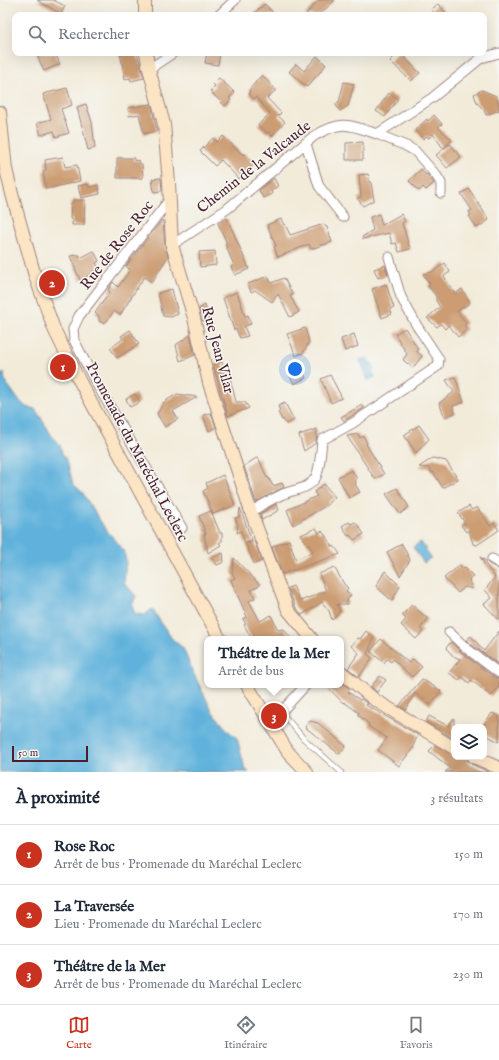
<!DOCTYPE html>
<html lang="fr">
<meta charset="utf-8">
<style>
:root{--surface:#fff;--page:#f2f2f3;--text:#1f2937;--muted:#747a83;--line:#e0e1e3;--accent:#c8321e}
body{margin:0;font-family:"IM FELL English",serif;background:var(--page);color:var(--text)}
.controls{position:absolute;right:12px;bottom:12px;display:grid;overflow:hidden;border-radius:8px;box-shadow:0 4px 16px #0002}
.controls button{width:36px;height:36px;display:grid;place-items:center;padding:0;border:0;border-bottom:1px solid var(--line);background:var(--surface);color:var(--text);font:20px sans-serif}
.scale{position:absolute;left:12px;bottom:10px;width:76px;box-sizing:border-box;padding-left:4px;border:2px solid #4a1f2b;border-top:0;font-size:11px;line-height:14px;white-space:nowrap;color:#4a1f2b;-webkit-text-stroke:3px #f6f6f2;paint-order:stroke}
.you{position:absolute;left:295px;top:369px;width:14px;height:14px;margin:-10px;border:3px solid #fff;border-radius:50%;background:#1a73e8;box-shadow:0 0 0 6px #1a73e833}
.badge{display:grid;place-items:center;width:26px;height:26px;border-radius:50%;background:var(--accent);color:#fff;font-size:13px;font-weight:700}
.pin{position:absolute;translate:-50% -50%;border:2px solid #fff;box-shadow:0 1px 4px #0006}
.popup{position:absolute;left:204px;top:636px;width:140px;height:52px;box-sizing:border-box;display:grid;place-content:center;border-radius:8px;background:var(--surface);filter:drop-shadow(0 1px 3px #0005);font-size:13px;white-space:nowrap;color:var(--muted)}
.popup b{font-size:15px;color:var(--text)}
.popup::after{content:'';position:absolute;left:50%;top:100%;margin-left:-8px;border:8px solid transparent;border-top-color:var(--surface)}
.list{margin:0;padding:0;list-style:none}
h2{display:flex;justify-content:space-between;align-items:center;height:52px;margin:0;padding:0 16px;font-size:17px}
h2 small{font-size:13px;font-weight:400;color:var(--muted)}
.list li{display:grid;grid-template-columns:26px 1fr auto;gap:12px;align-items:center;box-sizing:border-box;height:60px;padding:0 16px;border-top:1px solid var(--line)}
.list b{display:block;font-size:15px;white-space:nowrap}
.list p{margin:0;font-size:13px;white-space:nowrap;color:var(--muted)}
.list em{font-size:13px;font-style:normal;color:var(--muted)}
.icon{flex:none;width:22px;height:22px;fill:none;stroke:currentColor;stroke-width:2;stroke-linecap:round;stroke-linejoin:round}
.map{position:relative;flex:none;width:499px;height:772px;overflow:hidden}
.search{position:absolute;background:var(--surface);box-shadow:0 4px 16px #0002;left:12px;right:12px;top:12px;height:44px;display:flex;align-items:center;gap:10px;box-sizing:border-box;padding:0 14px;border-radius:8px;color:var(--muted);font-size:15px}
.sheet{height:232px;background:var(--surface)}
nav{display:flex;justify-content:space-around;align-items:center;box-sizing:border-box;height:56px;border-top:1px solid var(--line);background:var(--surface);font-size:11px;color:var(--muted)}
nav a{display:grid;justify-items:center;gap:2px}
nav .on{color:var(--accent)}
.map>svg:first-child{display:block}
.water{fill:#61b2dc;stroke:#566884}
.building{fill:#cc9c72}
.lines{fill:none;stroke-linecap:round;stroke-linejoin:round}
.lane-casing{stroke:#9e8582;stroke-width:6}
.street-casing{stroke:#9e8582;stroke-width:11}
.secondary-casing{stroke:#9e8582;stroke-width:14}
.lane{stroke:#fff;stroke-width:4.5}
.street{stroke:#fff;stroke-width:9}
.secondary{stroke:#fce5c4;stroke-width:12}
.labels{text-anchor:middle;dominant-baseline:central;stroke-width:3;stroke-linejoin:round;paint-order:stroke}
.street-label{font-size:15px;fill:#4a1f2b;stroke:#f6f6f2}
</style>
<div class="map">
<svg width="499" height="772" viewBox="0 0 499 772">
<rect width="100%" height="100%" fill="#f6f6f2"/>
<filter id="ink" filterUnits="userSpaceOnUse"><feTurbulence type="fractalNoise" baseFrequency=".025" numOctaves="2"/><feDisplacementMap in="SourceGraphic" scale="8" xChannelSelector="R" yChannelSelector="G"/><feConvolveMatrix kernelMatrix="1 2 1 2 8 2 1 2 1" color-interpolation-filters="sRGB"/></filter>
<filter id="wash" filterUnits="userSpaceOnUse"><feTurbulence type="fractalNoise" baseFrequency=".012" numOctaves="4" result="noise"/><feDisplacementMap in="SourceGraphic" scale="16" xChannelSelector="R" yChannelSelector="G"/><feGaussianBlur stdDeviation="0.9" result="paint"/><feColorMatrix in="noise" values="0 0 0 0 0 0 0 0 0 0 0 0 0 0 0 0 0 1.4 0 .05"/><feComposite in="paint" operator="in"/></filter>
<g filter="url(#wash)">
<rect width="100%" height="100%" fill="#f2ebd9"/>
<!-- water -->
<path class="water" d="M367 358 370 363H372L375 369 372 370 375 377 368 380 360 360Z
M4 373 5 381 17 398 26 407 35 409 41 418 53 438 60 445 62 453 67 461 73 484 82 492 104 527 124 551 126 561 124 583 136 596 132 605 135 614 145 615 152 609 172 639 183 648 191 668 212 711 228 731 237 738 245 769 249 772H0V376Z
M421 542 431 558 424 563 413 547Z"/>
<g id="blocks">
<!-- building -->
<path class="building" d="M37 0H53L65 6 61 14Z
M319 0H335L319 15H305Z
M265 4 275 15H252Z
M438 4 448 15H436L431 10Z
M36 53H55L60 64 44 71Z
M120 53H137L144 78 131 81 130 78 125 79Z
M207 53H220L218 65 205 63Z
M398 53H400L420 73 411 81 390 61Z
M317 56 326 65 307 87 289 72 296 64 304 71Z
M262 75 276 90 267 98 281 113 278 116 285 122 272 136 269 132 267 133 258 125 270 113 256 97 254 99 249 94 250 92 249 90Z
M219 78 235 93 229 98 231 100 225 106 210 91 215 86 213 84Z
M344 82 354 84 348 106 340 111 335 104 339 102Z
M67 88 72 105 61 109 69 133 56 137 54 131 41 135 37 123 51 119 43 94Z
M482 90 496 96 499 104V110L486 115 484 110 477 103 474 94Z
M389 93 398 99 385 117 376 111Z
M86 104 92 122 95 148 88 150 77 107Z
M151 104 157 131 144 134 139 114 129 116 128 108Z
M434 115 442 124 438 127 452 140 443 148 433 134 429 138 426 136 423 139 415 130 427 119 428 121Z
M223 136 243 155 244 153 254 164 239 179 221 160 215 166 200 151 213 138 217 142Z
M363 142V160H346V143Z
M450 144 461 157 447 168 436 155Z
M63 157 65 167 77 165 80 181 46 189 43 171 46 170 45 160Z
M117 158H134V161L139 160 140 164H142L143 178H117Z
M421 169 426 175 427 174 434 183 426 190 423 187 419 191 409 181Z
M368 174 370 183H371L374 200 363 206 357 198 361 197 359 175Z
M161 178 162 191 154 192 152 179Z
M274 178 278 186 271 191 272 194 263 198 259 190Z
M88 184 89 187 98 185 100 194 81 198 78 186Z
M469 189 489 220 477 228 469 216 471 215 469 212 472 210 461 194Z
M73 200H85L84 225H72V219H70L71 203H73Z
M379 214 382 225 401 214 405 221 402 223 410 249 399 252 396 243 392 244 389 233 363 239 362 237 373 230 370 217Z
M227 218 249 269 235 275 231 267 234 265 225 244H227L218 223Z
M281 219 284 225 285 224 290 235 324 224 326 227H327L332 242 311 249 309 244 278 257 274 247 276 246 267 225Z
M162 220 163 221 165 246 168 256 152 282 144 277 120 315 114 311 106 322 103 323 99 321V316L95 313 110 292 108 290 113 282 118 287 130 270 126 266Z
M94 251 99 261 96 263 100 271 80 280 70 256 79 255 80 258Z
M215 251 216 265 200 267 199 252Z
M445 263 450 272 444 276 455 294 462 289 470 303 457 311 466 323 464 325 467 329 458 337 449 325 445 329 441 324 437 327 427 318 440 307 436 301V296L428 286 430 284 423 274 432 272Z
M385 265 388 275 378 278 374 269Z
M268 276 271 283 284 278 293 295 290 296 299 312 290 317 278 294 272 302 255 290 251 292 248 284Z
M386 284 394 308 390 309 392 314 382 318 372 289Z
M172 289 178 314 171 317 163 316 158 293Z
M237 292 245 316 248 315 251 324 244 326 248 336 240 338 236 329 234 330 223 298Z
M205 305 209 319 202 321 199 309Z
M305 328 309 342 303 353 296 356 287 334Z
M405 328 418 349 417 352 422 356 413 368 403 360 407 354 395 334Z
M130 330 139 344 117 358 110 348 123 339 121 336Z
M354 334 358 346 345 351 341 339Z
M190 335 195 355 180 361 176 345Z
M222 362 226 375 229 374 236 402H245L249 408 228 416 213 365Z
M299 364 306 378 294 384 287 370Z
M330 375 342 398 331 403 321 379Z
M455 377 464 402 453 406 455 413 445 417 439 403 454 392 446 380Z
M135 394 140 402 130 407 126 399Z
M177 394 197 397 173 411 178 419 165 427 157 414 164 402Z
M285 403 294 420 286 424 283 419 282 420 278 412 280 411 278 406Z
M362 405 364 408 344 421 341 417Z
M211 413 216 427 209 431 203 415Z
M419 425 429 439 416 453 404 435Z
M317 429 316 443 304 451 299 435Z
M358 434 360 438 363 436 367 443 366 444 384 474 375 479 347 436Z
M258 457 267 478 268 477 273 486 282 483 284 487 256 502 244 466Z
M433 458 446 461 458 479 443 488 433 472 432 473 429 468 419 467Z
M352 470 357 479 355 480 356 483 355 484 360 492 349 498 338 477Z
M223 475 235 505 213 514 203 491 208 488 206 483Z
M324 484 335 497 329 502V504L293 525 287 510 317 496 314 492Z
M397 488 409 507 400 514 386 494Z
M276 504 279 510 262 520 260 514Z
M469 506 472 510 477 507 490 526 494 523 499 530 477 545 473 544 469 530 466 532 461 525 465 523 458 513Z
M240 508 252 541 245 543 241 531 237 533 238 525 235 518 239 517Z
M211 511 220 533H222V541L219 543 221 545 208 553 204 534H206L199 516Z
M349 522 351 524 355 522 358 525 364 534 354 540 350 535 348 536 342 526Z
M316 528 319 533 322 531 333 547 334 546 340 554 282 574 272 547 289 540 296 560 313 551 301 535Z
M254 541 262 561 254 564 246 544Z
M402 544 410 560 400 576 387 552Z
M223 553 224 562 217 565 212 558Z
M480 557 486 561 489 564 499 569V620L484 604 492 598 485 590 495 577Z
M234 558 260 585 251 590 255 598 249 601 260 621 271 615 278 630 284 629 291 639H252L244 625 246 624 243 619 247 617 231 580 235 578 232 573Z
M460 565 464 569 465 568 473 576 469 579 472 589 465 587 458 593 444 578Z
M334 567 344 584 348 588 346 591 351 595 347 600 348 604H337L340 612 332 620 329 611 322 602 302 615 295 606 288 588 293 586 300 601 326 591 319 574Z
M385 571 400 586 392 601 376 586Z
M412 605 428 619 420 629 423 631 416 639 401 625 406 619 402 615Z
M366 631 374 638 367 654 372 658 359 677 348 668 359 653 351 646 358 638 360 639Z
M499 631V665L466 640 471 636 484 651Z
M381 639 409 663 413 659 422 667 412 677 393 659 391 662 387 659 384 663 370 651Z
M451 642 462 653 495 678 499 679V687L491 696 471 680 469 683 462 677 459 680 449 673 460 659 453 656 446 648Z
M380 676 386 680 377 692 371 687Z
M422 679 441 691 430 705 415 693 406 710 399 706Z
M341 682 350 689 348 692 360 700 361 699 368 704 366 705 418 735 413 746 414 747 399 766 378 750 387 738 368 726 369 724 358 715 359 713 344 702 343 703 326 685H341Z
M492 713 499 716V742L484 734V724Z
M429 716 448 726 454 718V739L426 722Z
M310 721 318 723 346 746 339 754 305 727Z
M435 745 454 755V757H461L467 760 471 764 489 772H445L450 768 429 751Z"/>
</g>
</g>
<g filter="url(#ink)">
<use href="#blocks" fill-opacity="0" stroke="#9e8582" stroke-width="1"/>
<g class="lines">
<!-- lane casing -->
<g class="lane-casing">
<path id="lane" d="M281 712 304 739 341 772"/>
</g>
<!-- street casing -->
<g class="street-casing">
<path id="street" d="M219 15 235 0
M149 69 173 53
M377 134 406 146 415 151 436 175 441 183V193
M306 144 319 186 343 217
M170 199 79 316 73 329 74 340 96 383 182 528
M172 245 227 209 314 136C342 120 348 124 377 134L432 98 481 58 499 53
M251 512C260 506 270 500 281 495 293 489 309 490 316 477 320 468 321 450 322 440L353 423 438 366 439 359 417 326 401 297 389 257
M492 559 499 563
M449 632 466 648 499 673
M281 712 306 685"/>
</g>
<!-- secondary casing -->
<g class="secondary-casing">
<path id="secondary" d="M145 0V15
M146 53 149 69 164 124 169 183 172 245 194 318 209 383 251 512 288 610 312 639
M0 112 6 169 12 194 35 276 54 329 79 380 220 639
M341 672 375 700 454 748
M247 685 288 752 307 772
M474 757 499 768"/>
</g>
<!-- lane -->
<use href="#lane" class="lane"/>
<!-- street -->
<use href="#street" class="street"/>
<!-- secondary -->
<use href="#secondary" class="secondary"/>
</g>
</g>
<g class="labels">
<!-- street labels -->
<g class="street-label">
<text transform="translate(254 167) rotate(-38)">Chemin de la Valcaude</text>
<text transform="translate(117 245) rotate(-52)">Rue de Rose Roc</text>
<text transform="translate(218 350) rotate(75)">Rue Jean Vilar</text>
<text transform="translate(137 452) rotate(62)">Promenade du Maréchal Leclerc</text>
</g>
</g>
</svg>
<div class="controls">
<button><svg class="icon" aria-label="layers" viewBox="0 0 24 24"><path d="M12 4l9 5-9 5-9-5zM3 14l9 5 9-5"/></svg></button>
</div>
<div class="scale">50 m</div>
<div class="you"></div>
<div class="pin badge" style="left:63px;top:367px">1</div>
<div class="pin badge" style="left:52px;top:283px">2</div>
<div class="pin badge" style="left:274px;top:716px">3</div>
<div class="popup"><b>Théâtre de la Mer</b>Arrêt de bus</div>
<div class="search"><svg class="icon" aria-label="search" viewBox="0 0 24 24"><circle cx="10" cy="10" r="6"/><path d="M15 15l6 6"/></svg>Rechercher</div>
</div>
<section class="sheet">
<h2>À proximité<small>3 résultats</small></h2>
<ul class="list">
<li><span class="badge">1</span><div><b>Rose Roc</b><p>Arrêt de bus · Promenade du Maréchal Leclerc</p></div><em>150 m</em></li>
<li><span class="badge">2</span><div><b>La Traversée</b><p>Lieu · Promenade du Maréchal Leclerc</p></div><em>170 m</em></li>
<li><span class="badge">3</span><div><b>Théâtre de la Mer</b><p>Arrêt de bus · Promenade du Maréchal Leclerc</p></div><em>230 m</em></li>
</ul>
</section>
<nav>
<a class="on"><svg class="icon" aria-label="map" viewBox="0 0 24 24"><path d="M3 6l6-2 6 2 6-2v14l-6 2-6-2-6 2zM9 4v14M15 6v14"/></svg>Carte</a>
<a><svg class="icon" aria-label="directions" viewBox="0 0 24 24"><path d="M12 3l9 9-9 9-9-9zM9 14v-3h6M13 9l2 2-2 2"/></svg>Itinéraire</a>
<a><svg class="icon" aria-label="saved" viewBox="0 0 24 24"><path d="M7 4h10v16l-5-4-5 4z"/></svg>Favoris</a>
</nav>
